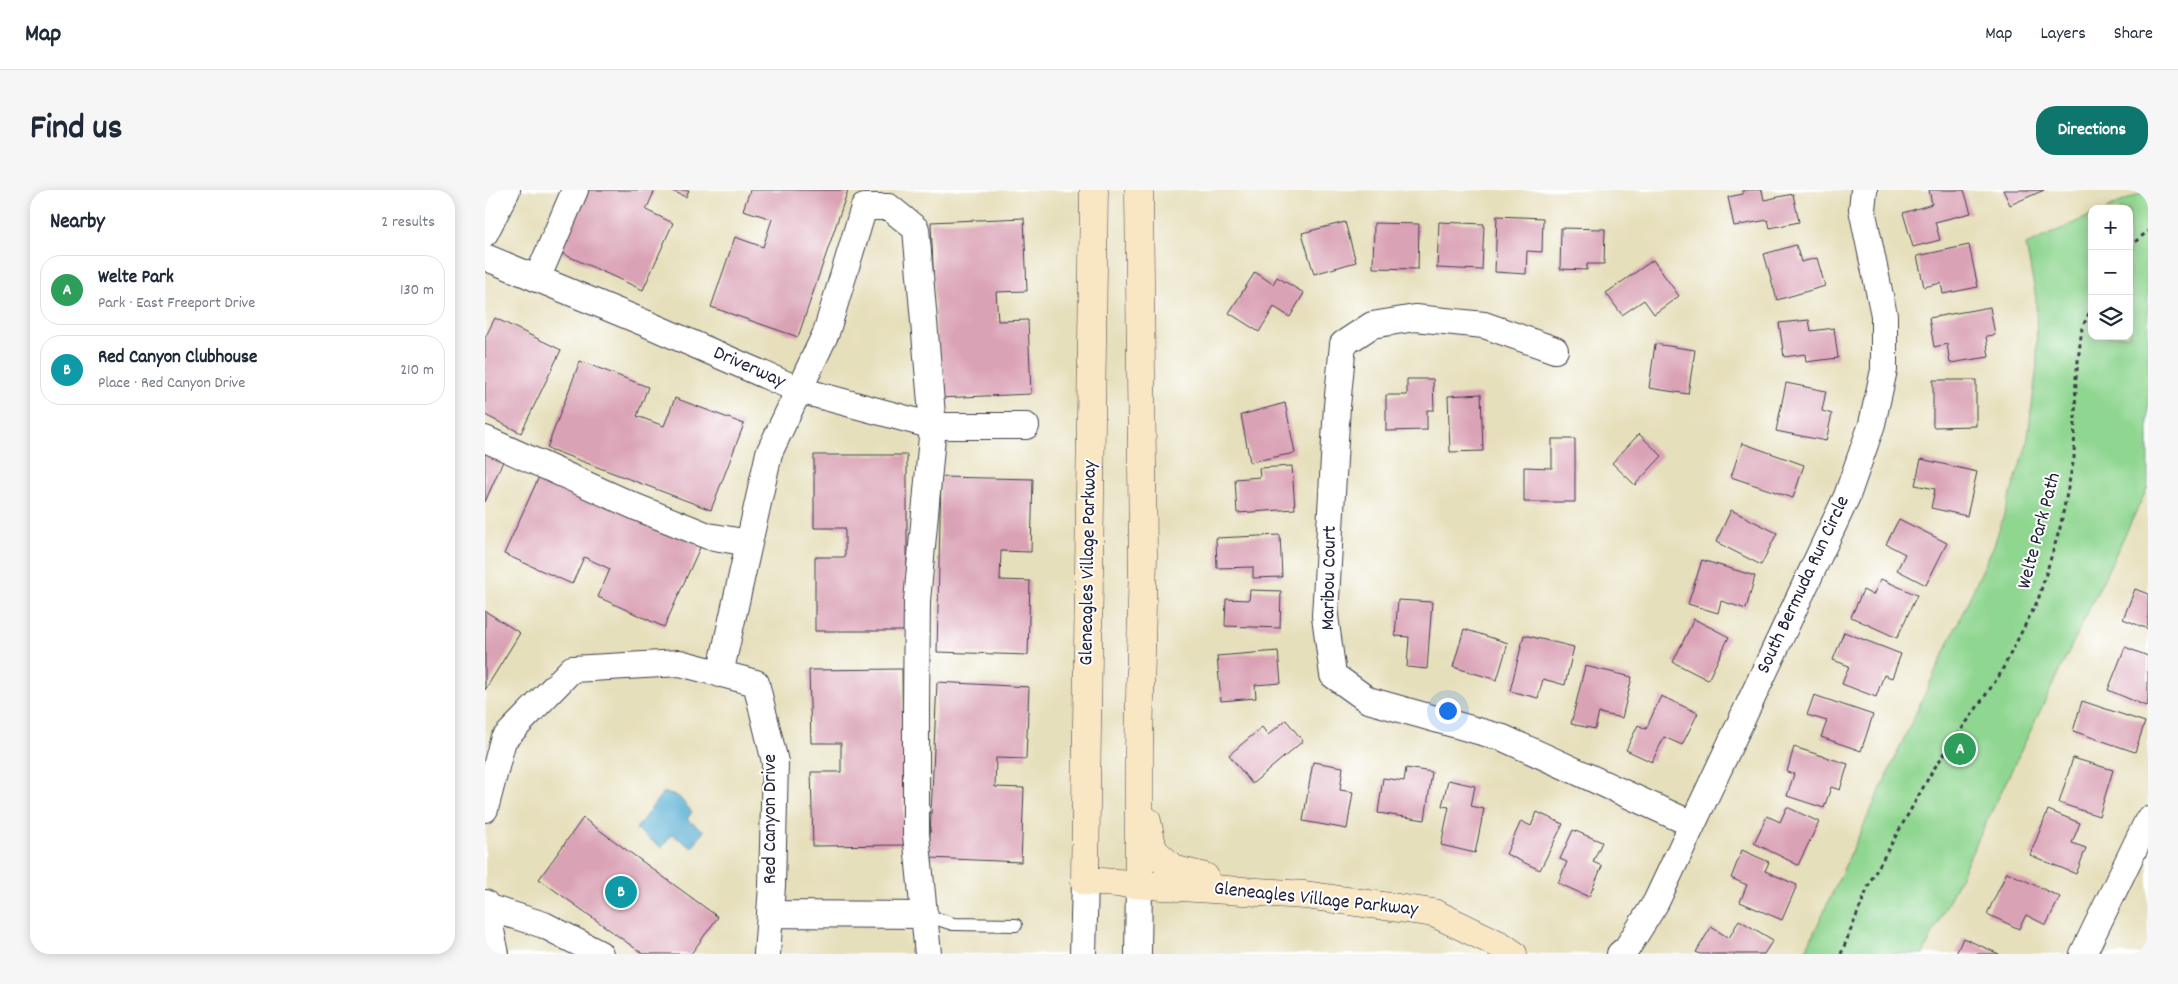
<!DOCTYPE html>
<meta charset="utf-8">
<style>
:root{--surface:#fff;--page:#f6f6f7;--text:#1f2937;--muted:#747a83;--line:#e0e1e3;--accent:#0f766e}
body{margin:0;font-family:Dekko,sans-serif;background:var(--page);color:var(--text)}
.controls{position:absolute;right:15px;top:15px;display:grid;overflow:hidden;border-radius:10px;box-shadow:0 2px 12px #0003}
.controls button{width:45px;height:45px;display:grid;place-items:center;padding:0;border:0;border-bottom:1px solid var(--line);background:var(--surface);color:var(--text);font:25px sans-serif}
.you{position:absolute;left:962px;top:520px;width:18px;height:18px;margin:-12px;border:4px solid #fff;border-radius:50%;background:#1a73e8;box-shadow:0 0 0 8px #1a73e833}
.badge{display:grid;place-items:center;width:32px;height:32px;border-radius:50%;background:var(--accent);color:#fff;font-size:16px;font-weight:700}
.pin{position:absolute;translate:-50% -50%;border:2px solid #fff;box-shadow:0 1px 5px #0006}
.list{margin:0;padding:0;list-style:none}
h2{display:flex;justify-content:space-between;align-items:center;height:65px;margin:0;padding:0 20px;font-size:21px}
h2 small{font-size:16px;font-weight:400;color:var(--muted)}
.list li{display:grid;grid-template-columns:32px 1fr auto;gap:15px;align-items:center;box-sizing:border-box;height:70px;margin:0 10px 10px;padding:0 10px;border:1px solid var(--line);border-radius:20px}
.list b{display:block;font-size:19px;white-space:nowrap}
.list p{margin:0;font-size:16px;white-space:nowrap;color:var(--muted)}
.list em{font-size:16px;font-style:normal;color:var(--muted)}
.icon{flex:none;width:28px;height:28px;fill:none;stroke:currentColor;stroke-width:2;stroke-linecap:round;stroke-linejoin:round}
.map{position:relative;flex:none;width:1663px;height:764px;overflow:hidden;border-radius:20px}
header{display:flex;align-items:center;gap:30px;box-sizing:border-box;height:70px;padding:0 25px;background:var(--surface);border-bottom:1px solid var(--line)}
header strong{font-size:24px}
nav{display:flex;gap:28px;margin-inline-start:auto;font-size:18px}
.intro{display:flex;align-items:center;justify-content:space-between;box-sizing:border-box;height:120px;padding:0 30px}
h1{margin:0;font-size:35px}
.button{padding:12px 22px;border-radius:20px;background:var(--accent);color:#fff;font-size:18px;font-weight:700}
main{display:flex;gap:30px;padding:0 30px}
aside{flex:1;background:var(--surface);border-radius:20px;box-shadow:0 2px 12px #0003}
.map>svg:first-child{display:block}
.green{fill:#8fd690;stroke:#587c66}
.water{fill:#54add1;stroke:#3b6886}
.building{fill:#daa2b5}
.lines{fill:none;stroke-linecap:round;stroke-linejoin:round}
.lane-casing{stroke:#3f3e4e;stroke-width:14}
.street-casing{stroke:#3f3e4e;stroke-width:28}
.secondary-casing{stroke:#3f3e4e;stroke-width:29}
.path{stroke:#3f3e4e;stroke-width:3;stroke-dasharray:4 4;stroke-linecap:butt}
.lane{stroke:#fff;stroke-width:12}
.street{stroke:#fff;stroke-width:26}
.secondary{stroke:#f9e7c3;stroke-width:28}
.labels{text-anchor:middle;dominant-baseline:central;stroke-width:4;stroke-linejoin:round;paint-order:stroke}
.street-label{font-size:20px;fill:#22223b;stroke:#fff}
</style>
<header>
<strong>Map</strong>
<nav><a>Map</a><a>Layers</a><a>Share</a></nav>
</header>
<div class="intro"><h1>Find us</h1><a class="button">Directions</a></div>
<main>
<aside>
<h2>Nearby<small>2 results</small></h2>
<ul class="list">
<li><span class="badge" style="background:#2e9e5b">A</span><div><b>Welte Park</b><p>Park · East Freeport Drive</p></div><em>130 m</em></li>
<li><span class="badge" style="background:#0f9aa8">B</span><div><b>Red Canyon Clubhouse</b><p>Place · Red Canyon Drive</p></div><em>210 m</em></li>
</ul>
</aside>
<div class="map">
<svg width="1663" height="764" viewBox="0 0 1663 764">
<rect width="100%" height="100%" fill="#fff"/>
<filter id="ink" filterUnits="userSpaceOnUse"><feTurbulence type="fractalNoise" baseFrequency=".02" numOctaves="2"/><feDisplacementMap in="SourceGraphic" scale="10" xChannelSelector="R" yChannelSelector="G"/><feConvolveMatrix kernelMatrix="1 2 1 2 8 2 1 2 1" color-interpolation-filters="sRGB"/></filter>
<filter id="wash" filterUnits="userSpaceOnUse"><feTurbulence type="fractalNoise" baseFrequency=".0096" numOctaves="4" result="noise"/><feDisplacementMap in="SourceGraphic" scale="20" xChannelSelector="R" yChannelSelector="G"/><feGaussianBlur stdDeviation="1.12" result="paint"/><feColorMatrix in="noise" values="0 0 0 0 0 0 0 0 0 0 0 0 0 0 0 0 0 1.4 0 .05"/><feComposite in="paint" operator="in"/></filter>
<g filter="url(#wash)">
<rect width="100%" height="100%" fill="#e6dfbb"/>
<!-- green -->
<path class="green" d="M1663 0V297L1438 764H1319L1509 355 1542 254 1552 176 1551 107 1541 55 1607 25V146H1644V19H1621Z"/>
<!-- water -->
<path class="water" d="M178 602 194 607 207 622 202 629 219 641 207 658 187 644 177 658 151 639Z"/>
<g id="blocks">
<!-- building -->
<path class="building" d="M102 0H170L161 20 188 33 158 100 74 62Z
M185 0H204L201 7Z
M265 0H363L313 147 226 117 250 47 278 57 287 29 258 20Z
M1258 0H1277L1279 10 1308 4 1314 32 1285 38 1283 30 1249 36 1243 7 1258 4Z
M1444 0H1479L1486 23 1450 32 1455 50 1428 57 1418 23 1447 14Z
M1518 0H1559L1525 15Z
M1012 26 1058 28 1057 62 1042 61 1041 84 1010 82Z
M539 28 542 101 511 102 513 131 543 130 546 204 454 208 446 32Z
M860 32 871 72 829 84 817 43Z
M954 32 999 34 997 80 952 78Z
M889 33 934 34 933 79 888 78Z
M1076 38 1120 39 1119 74H1102V80L1075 79Z
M1311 55 1316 72 1332 68 1340 96 1292 110 1279 64Z
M1484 55 1493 97 1458 104 1456 93 1439 97 1432 66Z
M1168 70 1194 106 1169 124 1159 110 1137 125 1121 103Z
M770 82 788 94 792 87 819 103 805 127 789 117 774 142 744 123Z
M1505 117 1510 145 1501 146 1504 167 1465 173 1462 154 1449 157 1444 128Z
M10 128 76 160 36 243 0 225V148Z
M1324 130 1326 141 1349 138 1353 168 1321 172 1320 164 1299 167 1294 133Z
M1170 154 1210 160 1203 204 1164 198Z
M95 171 163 197 152 226 179 236 190 208 259 234 226 320 62 258Z
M922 189H948L949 220H942V240L901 241V205H922Z
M1448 190H1491V236L1448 237Z
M1301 193 1341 201 1337 221 1347 224 1341 251 1291 241Z
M996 204 998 261 965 262 963 206Z
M800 213 810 263 765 272 756 225Z
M1154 244 1177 266 1150 295 1127 273Z
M1067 249H1090V312H1039V277L1067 278Z
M0 252 22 262 0 312Z
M1257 253 1319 275 1308 308 1246 287Z
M329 265H422V441H330V367H360V338H329Z
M1436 269 1492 282 1482 326 1446 318 1450 299 1430 295Z
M807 276 810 319 752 323 750 289 775 287 774 278Z
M57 280 217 353 179 437 113 407 125 379 99 367 87 394 19 364Z
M456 287 548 289 546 362 516 361 515 390 545 391 543 465 452 462Z
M1246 320 1292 343 1276 375 1231 352Z
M1414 329 1462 353 1441 395 1412 380 1420 364 1401 354Z
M795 345 797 387 768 388V377L732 378 731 348Z
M1217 370 1270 386 1261 419 1236 411 1233 423 1203 414Z
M1396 389 1432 405 1412 448 1366 427 1378 400 1388 405Z
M1650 399 1663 404V439L1638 429Z
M765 400 796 401 795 438 740 436 741 409 764 410Z
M913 410 947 412 942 479 922 477 924 447 910 446Z
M0 421 35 443 0 500Z
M1209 429 1244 447 1223 490 1188 472Z
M979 439 1023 453 1012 490 968 477Z
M1359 442 1416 464 1407 488 1399 485 1391 507 1357 494 1364 476 1348 470Z
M1039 445 1089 457 1080 495 1058 489 1053 508 1025 501Z
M1640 457 1663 466V511L1661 516 1623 500Z
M793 461 796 493 770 495 771 508 736 511 732 466Z
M1100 476 1147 487 1137 528 1114 523 1110 539 1086 534Z
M417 479 419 655 328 656 326 582H356V553H326L324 480Z
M452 492 544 497 541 569 511 568 510 597 539 598 536 672 444 668Z
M1329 505 1388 525 1376 561 1336 547 1342 531 1322 525Z
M1176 506 1213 523 1197 555 1179 547 1167 572 1141 560 1153 535 1161 539Z
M1597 511 1660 532 1650 562 1588 541Z
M801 530 818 551 767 594 744 565 777 537 783 545Z
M1309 557 1363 574 1355 600 1346 597 1339 618 1302 606 1309 584 1302 582Z
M1588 568 1628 580 1614 626 1574 613Z
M828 572 858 577 855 600 868 602 862 639 818 631Z
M921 578 947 582 940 630 893 623 898 588 919 591Z
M963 590 990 596 986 616 999 619 990 663 956 655 964 617 957 616Z
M1302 617 1334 632 1313 675 1269 653 1282 626 1295 632Z
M1563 620 1595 633 1587 653 1601 658 1591 684 1545 665Z
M1052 622 1078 634 1055 680 1021 664 1036 631 1046 636Z
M98 628 233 727 206 764H158L54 689Z
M1088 640 1117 652 1108 672 1117 676 1104 707 1073 693 1082 672 1075 669Z
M1257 660 1284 672 1280 681 1312 695 1297 730 1255 712 1262 695 1246 688Z
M1522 682 1575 707 1561 735 1541 725 1534 739 1502 724Z
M1254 730 1288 750 1279 764H1215L1211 762 1226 737 1244 748Z
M1478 748 1514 764H1471Z"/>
</g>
</g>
<g filter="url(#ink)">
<use href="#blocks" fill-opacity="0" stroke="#3f3e4e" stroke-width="1"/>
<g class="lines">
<!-- lane casing -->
<g class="lane-casing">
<path id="lane" d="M440 725 468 734 531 735"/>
</g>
<!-- street casing -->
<g class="street-casing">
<path id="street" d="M0 43 22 0
M0 67 160 133 314 200 448 236H541
M52 89 90 0
M1070 160 999 135 930 128 887 135 858 154 852 216 840 426 848 485 883 510 1018 548 1207 634
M0 249 151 317 223 346 264 353
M235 484 284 263 341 143 379 17H404L431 39 448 236 432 411 431 515V644L443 764
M0 619 18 550 87 479 195 473 271 493 290 572 287 696 282 764
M0 713 11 764
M1 717 59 735 115 764
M285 724 440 725
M598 764 600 691
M653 764 654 693
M1135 764 1142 758 1171 712 1362 306 1387 234 1399 180V125L1377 19 1379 0
M1598 764 1663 630"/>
</g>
<!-- secondary casing -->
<g class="secondary-casing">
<path id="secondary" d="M609 0 600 691 820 705 949 723 1015 755 1028 764
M654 0 658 365 654 558V693
M662 631 668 660 688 679 720 687"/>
</g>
<!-- path -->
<path class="path" d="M1644 57 1663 41
M1356 764 1386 690 1448 580 1514 486 1553 410 1575 338 1589 268 1591 188 1597 138 1607 117"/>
<!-- lane -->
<use href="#lane" class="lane"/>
<!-- street -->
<use href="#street" class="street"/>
<!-- secondary -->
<use href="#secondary" class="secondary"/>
</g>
</g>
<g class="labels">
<!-- street labels -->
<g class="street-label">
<text transform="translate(264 178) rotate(24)">Driverway</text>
<text transform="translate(1555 341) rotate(-75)">Welte Park Path</text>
<text transform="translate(604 373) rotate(-89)">Gleneagles Village Parkway</text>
<text transform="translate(845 388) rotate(-89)">Maribou Court</text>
<text transform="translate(1319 395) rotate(-65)">South Bermuda Run Circle</text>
<text transform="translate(286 629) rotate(-90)">Red Canyon Drive</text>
<text transform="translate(831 710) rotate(6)">Gleneagles Village Parkway</text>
</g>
</g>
</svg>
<div class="controls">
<button>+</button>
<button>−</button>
<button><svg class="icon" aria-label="layers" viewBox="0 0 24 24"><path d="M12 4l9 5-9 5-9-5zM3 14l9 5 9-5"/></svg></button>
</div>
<div class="you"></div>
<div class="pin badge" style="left:1475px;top:559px;background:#2e9e5b">A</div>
<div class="pin badge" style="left:136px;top:702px;background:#0f9aa8">B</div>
</div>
</main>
